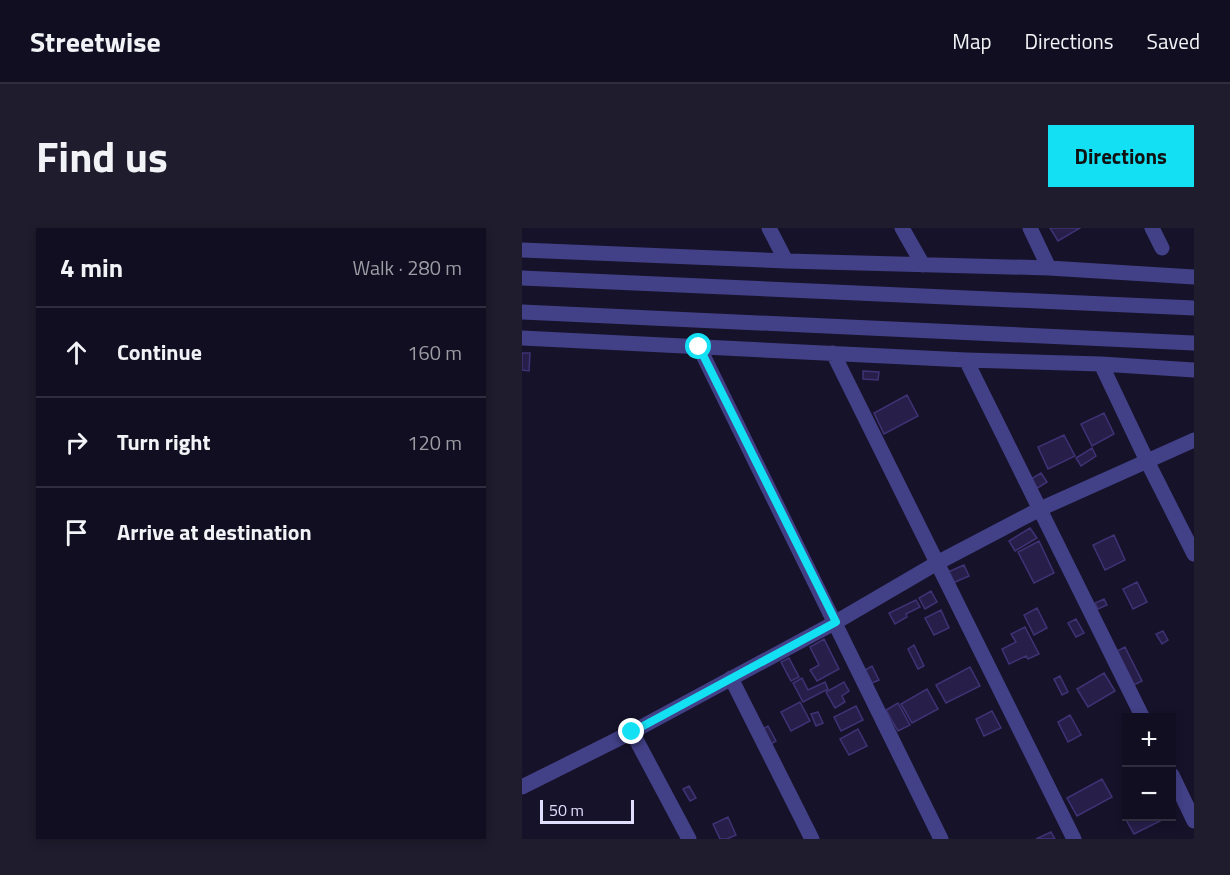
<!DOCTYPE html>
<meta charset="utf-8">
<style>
:root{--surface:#100e20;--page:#1e1c2d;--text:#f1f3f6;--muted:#9c9ca5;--line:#302e3e;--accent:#14e0f3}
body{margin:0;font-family:"Titillium Web",sans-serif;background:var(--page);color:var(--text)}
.controls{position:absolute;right:18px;bottom:18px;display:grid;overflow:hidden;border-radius:0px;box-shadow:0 3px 9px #0003}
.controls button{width:54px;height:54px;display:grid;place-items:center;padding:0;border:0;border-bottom:2px solid var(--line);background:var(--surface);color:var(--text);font:30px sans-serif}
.scale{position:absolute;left:18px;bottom:15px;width:94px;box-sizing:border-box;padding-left:6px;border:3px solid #e1defd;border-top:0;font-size:16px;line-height:21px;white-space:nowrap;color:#e1defd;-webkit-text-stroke:4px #16122a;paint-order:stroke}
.stop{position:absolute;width:18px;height:18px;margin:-14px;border:4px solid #14e0f3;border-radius:50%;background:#fff}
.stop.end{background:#14e0f3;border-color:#fff;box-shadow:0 2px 6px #0008}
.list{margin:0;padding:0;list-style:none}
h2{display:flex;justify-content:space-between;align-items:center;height:78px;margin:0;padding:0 24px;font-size:26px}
h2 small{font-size:20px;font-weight:400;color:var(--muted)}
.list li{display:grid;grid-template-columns:39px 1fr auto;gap:18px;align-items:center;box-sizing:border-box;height:90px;padding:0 24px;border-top:2px solid var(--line)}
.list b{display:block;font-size:22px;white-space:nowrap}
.list em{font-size:20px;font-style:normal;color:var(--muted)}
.icon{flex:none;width:33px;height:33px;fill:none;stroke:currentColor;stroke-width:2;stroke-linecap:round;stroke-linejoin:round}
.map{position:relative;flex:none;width:672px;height:611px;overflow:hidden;border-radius:0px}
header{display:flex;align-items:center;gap:36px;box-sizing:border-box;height:84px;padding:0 30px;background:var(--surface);border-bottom:2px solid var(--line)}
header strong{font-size:28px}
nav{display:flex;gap:33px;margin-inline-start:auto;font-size:21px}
.intro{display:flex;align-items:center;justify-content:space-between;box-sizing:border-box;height:144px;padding:0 36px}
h1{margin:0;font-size:42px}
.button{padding:15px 27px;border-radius:0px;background:var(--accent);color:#111;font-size:21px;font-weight:700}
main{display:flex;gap:36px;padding:0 36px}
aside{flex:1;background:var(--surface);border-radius:0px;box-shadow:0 3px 9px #0003}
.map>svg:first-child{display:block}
.building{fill:#271f4a;stroke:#3f3375;stroke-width:1.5}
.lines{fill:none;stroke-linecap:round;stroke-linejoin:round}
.minor{stroke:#424087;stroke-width:15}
.tertiary{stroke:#424087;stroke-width:15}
.route{stroke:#14e0f3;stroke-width:8}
</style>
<header>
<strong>Streetwise</strong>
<nav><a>Map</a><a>Directions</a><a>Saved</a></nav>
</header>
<div class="intro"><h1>Find us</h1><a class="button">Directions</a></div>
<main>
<aside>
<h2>4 min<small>Walk · 280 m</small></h2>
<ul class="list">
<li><svg class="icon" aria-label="ahead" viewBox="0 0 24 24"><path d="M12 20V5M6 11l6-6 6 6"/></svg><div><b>Continue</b></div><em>160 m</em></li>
<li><svg class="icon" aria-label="right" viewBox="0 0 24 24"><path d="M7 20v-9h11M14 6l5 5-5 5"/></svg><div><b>Turn right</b></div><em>120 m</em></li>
<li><svg class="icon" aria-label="arrive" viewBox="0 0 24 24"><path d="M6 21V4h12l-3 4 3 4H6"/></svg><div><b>Arrive at destination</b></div></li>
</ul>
</aside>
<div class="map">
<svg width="672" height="611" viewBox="0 0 672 611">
<rect width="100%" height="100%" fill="#16122a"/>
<!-- building -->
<path class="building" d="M528 0H558L536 13Z
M0 125H8L7 143 0 142Z
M341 143 357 144 356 152 341 151Z
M385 167 396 188 362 206 352 185Z
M582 185 592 206 570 218 559 196Z
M542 207 553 228 526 241 516 219Z
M570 220 574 228 559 238 554 230Z
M519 245 525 254 514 261 509 251Z
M508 300 515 310 493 323 487 313Z
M592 307 603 332 583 342 571 317Z
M517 313 532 345 512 355 496 324Z
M442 337 447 348 431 355 426 344Z
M615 354 625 374 611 381 601 361Z
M409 363 415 374 403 381 397 370Z
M582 371 585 377 576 381 573 375Z
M394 372 398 379 384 386 385 389 373 396 367 385Z
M515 380 525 400 512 407 502 387Z
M419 382 427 400 412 407 403 390Z
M554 391 562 405 554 409 546 395Z
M503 399 517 426 506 431 504 428 487 436 480 421 494 414 489 406Z
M641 403 646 412 640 416 634 406Z
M302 411 317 441 295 453 288 442 297 437 288 419Z
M392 417 402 438 396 441 386 421Z
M603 419 620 453 610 458 593 424Z
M267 430 277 449 269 453 259 434Z
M350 438 357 452 350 455 343 442Z
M448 439 458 458 424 475 414 457Z
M582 445 593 463 566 479 555 461Z
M538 448 546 464 540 467 532 451Z
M280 450 286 462 303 454 306 461 281 474 271 455Z
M322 454 327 463 320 468 323 474 313 480 304 464Z
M405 461 416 481 390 495 379 476Z
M278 474 288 493 269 503 259 484Z
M376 475 388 497 376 503 364 482Z
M334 478 341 492 319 503 312 489Z
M470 483 479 500 462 508 454 491Z
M296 484 301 495 294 498 289 486Z
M548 487 559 507 546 514 536 494Z
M246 498 254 513 249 516 241 501Z
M336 501 345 518 327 527 318 511Z
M580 551 590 569 555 588 545 570Z
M167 558 174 570 168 573 161 561Z
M604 587V588L646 589 612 606 602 588Z
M206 589 214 607 205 611H198L191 596Z
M529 604 533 611H514Z"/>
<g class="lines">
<!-- minor -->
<path class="minor" d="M247 0 264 33
M380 0 401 37
M508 0 527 40
M630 0 640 20
M0 22 264 33 527 40 672 49
M0 110 444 132 579 136 672 142
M177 119 419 611
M311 125 552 611
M444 132 621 490
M579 136 625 233 672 326
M209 450 290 611
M110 504 167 611
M650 547 672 593
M0 559 110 504 314 394 415 335 518 281 672 212"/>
<!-- tertiary -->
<path class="tertiary" d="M0 50 672 80
M0 84 672 115"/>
</g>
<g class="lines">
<!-- route -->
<path class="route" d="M110 504 314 394 177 119"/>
</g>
</svg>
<div class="controls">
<button>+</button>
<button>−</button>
</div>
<div class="scale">50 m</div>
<div class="stop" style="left:177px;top:119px"></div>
<div class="stop end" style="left:110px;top:504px"></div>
</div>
</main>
